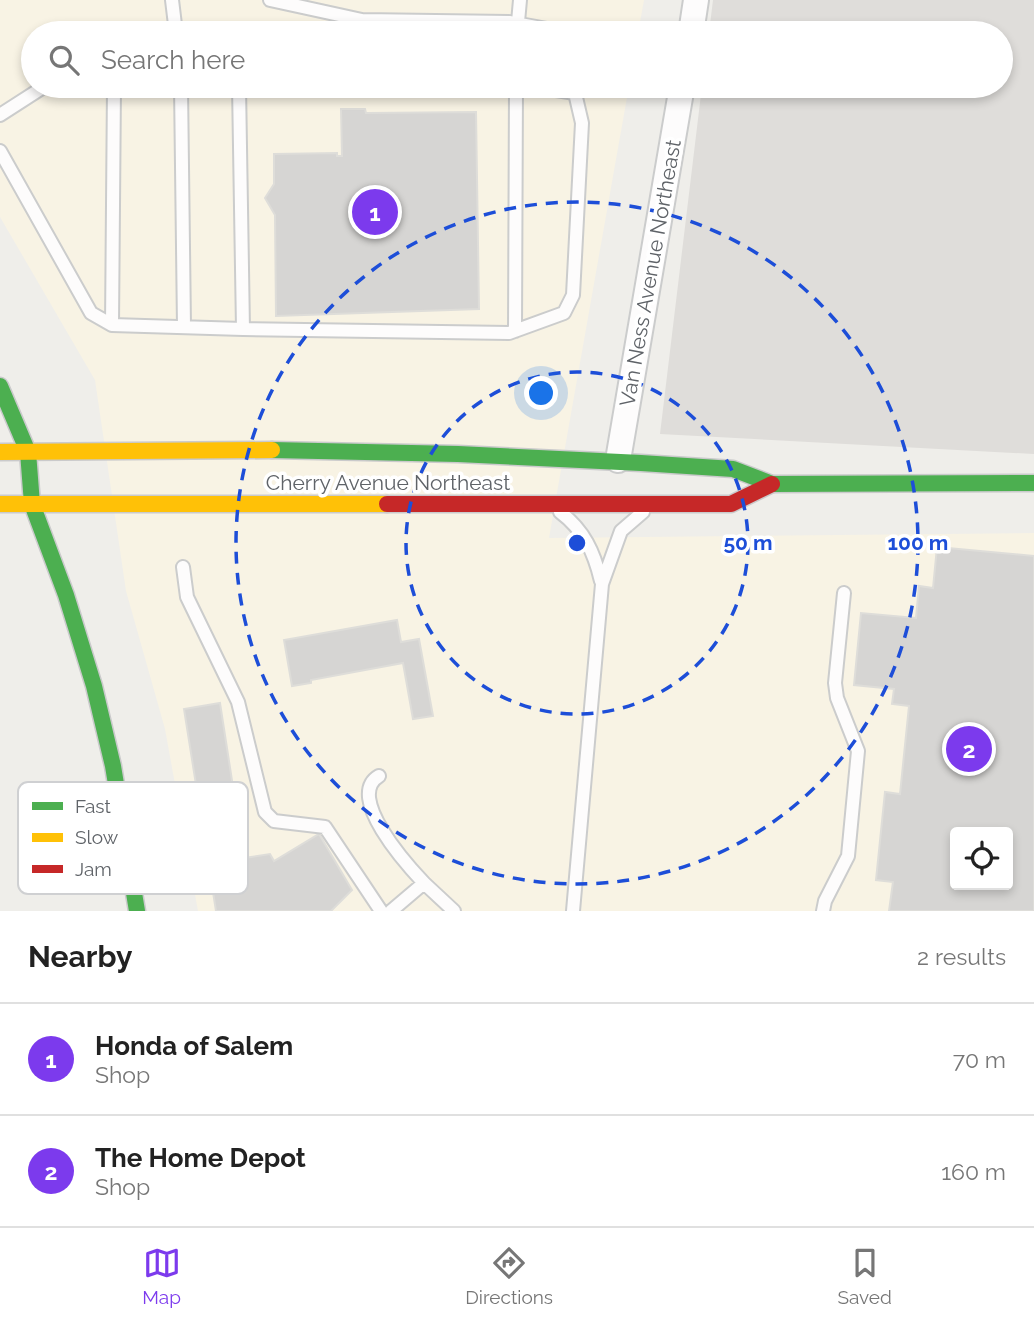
<!DOCTYPE html>
<style>
:root{--surface:#fff;--page:#f2f2f2;--text:#222;--muted:#767676;--line:#e0e0e0;--accent:#7c3aed}
body{margin:0;font-family:Raleway,sans-serif;background:var(--page);color:var(--text)}
.controls{position:absolute;right:21px;bottom:21px;display:grid;overflow:hidden;border-radius:7px;box-shadow:0 4px 10px #0003}
.controls button{width:63px;height:63px;display:grid;place-items:center;padding:0;border:0;border-bottom:2px solid var(--line);background:var(--surface);color:var(--text);font:35px sans-serif}
.you{position:absolute;left:542px;top:394px;width:24px;height:24px;margin:-18px;border:5px solid #fff;border-radius:50%;background:#1a73e8;box-shadow:0 0 0 10px #1a73e833}
.badge{display:grid;place-items:center;width:46px;height:46px;border-radius:50%;background:var(--accent);color:#fff;font-size:23px;font-weight:700}
.pin{position:absolute;translate:-50% -50%;border:4px solid #fff;box-shadow:0 2px 7px #0006}
.list{margin:0;padding:0;list-style:none}
h2{display:flex;justify-content:space-between;align-items:center;height:91px;margin:0;padding:0 28px;font-size:30px}
h2 small{font-size:23px;font-weight:400;color:var(--muted)}
.list li{display:grid;grid-template-columns:46px 1fr auto;gap:21px;align-items:center;box-sizing:border-box;height:112px;padding:0 28px;border-top:2px solid var(--line)}
.list b{display:block;font-size:26px;white-space:nowrap}
.list p{margin:0;font-size:23px;white-space:nowrap;color:var(--muted)}
.list em{font-size:23px;font-style:normal;color:var(--muted)}
.icon{flex:none;width:38px;height:38px;fill:none;stroke:currentColor;stroke-width:2;stroke-linecap:round;stroke-linejoin:round}
.map{position:relative;flex:none;width:1034px;height:911px;overflow:hidden}
.search{position:absolute;background:var(--surface);box-shadow:0 4px 10px #0003;left:21px;right:21px;top:21px;height:77px;display:flex;align-items:center;gap:18px;box-sizing:border-box;padding:0 24px;border-radius:38px;color:var(--muted);font-size:26px}
.sheet{height:315px;background:var(--surface)}
nav{display:flex;justify-content:space-around;align-items:center;box-sizing:border-box;height:98px;border-top:2px solid var(--line);background:var(--surface);font-size:19px;color:var(--muted)}
nav a{display:grid;justify-items:center;gap:4px}
nav .on{color:var(--accent)}
.map>svg:first-child{display:block}
.commercial{fill:#f8f3e4;fill-rule:evenodd}
.industrial{fill:#dfddda}
.building{fill:#d6d5d3;stroke:#deddd9;stroke-width:2;fill-rule:evenodd}
.lines{fill:none;stroke-linecap:round;stroke-linejoin:round}
.lane-casing{stroke:#cbcccc;stroke-width:16}
.street-casing{stroke:#cbcccc;stroke-width:28}
.fast-casing{stroke:#cacacb;stroke-width:19}
.slow-casing{stroke:#cacacb;stroke-width:19}
.jam-casing{stroke:#cacacb;stroke-width:19}
.lane{stroke:#fdfcfc;stroke-width:12}
.street{stroke:#fdfcfc;stroke-width:24}
.fast{stroke:#4caf50;stroke-width:16}
.slow{stroke:#ffc107;stroke-width:16}
.jam{stroke:#c62828;stroke-width:16}
.ring{fill:none;stroke:#1d4ed8;stroke-width:3.5;stroke-dasharray:12 9}
.labels{text-anchor:middle;dominant-baseline:central;stroke-width:7;stroke-linejoin:round;paint-order:stroke}
.street-label{font-size:21px;fill:#5f6368;stroke:#fff}
.key{fill:#fff;stroke:#cfd0d2;stroke-width:2}
.key-label{font-size:19px;fill:#5f6368}
.centre{fill:#1d4ed8;stroke:#fff;stroke-width:3.5}
.ring-label{font-size:21px;text-anchor:middle;font-weight:bold;fill:#1d4ed8;stroke:#fff;stroke-width:7;stroke-linejoin:round;paint-order:stroke}
</style>
<div class="map">
<svg width="1034" height="911" viewBox="0 0 1034 911">
<rect width="100%" height="100%" fill="#efeeea"/>
<!-- commercial -->
<path class="commercial" d="M0 0H644L638 33H33V86H629L549 538 1034 533V911H198L165 729 126 591 95 380 0 217ZM955 832H1008V885H955Z"/>
<!-- industrial -->
<path class="industrial" d="M713 0H1034V454L660 434 702 86H1001V33H709Z"/>
<!-- building -->
<path class="building" d="M341 109H365L366 113 476 112 479 309 276 316 275 215 265 198 274 184V154L337 153V156H342Z
M937 547 1034 556V911H889L893 882 876 880 885 792 900 794 909 706 892 704 894 689 854 685 861 613 916 618 919 586 933 588ZM955 832H1008V885H955Z
M397 620 401 642 419 639 433 716 413 719 403 663 311 680V683L292 686 284 640Z
M220 703 244 858 270 854 274 861 319 834 352 890 331 911H216L184 709Z"/>
<g class="lines">
<!-- lane casing -->
<g class="lane-casing">
<path id="lane" d="M172 0 176 33
M270 0 362 20 509 22 569 33
M517 33 520 0
M181 86 184 327
M0 115 45 86
M0 151 91 313 112 325 243 329 239 86
M112 325 114 86
M243 329 509 333 564 313 573 295 582 123 575 93 531 86
M515 331 516 86
M560 512C584 530 594 552 601 581
M183 567 187 597 238 702 265 812 274 821 325 827 381 911
M379 776C345 796 406 864 424 883
M391 911 424 883 454 911
M573 911 602 584 621 531 643 512
M823 911 825 901 848 856 858 751 837 698 835 683 844 593"/>
</g>
<!-- street casing -->
<g class="street-casing">
<path id="street" d="M691 33 696 0
M618 460 682 86"/>
</g>
<!-- fast casing -->
<g class="fast-casing">
<path id="fast" d="M0 386 28 452 32 504 66 595 94 686 113 766 137 911
M272 450 458 454 641 463 733 469 772 484 1034 483"/>
</g>
<!-- slow casing -->
<g class="slow-casing">
<path id="slow" d="M0 452 272 450
M0 504H387"/>
</g>
<!-- jam casing -->
<g class="jam-casing">
<path id="jam" d="M387 504H731L772 484"/>
</g>
<!-- lane -->
<use href="#lane" class="lane"/>
<!-- street -->
<use href="#street" class="street"/>
<!-- fast -->
<use href="#fast" class="fast"/>
<!-- slow -->
<use href="#slow" class="slow"/>
<!-- jam -->
<use href="#jam" class="jam"/>
</g>
<!-- distance rings -->
<g class="ring">
<circle cx="577" cy="543" r="171"/>
<circle cx="577" cy="543" r="341"/>
</g>
<g class="labels">
<!-- street labels -->
<g class="street-label">
<text transform="translate(650 273) rotate(-80)">Van Ness Avenue Northeast</text>
<text x="388" y="482">Cherry Avenue Northeast</text>
</g>
</g>
<!-- legend -->
<rect x="18" y="782" width="230" height="112" rx="10" class="key"/>
<rect x="32" y="802" width="31" height="8" fill="#4caf50"/>
<rect x="32" y="833" width="31" height="9" fill="#ffc107"/>
<rect x="32" y="865" width="31" height="8" fill="#c62828"/>
<g class="key-label">
<text x="75" y="813">Fast</text>
<text x="75" y="844">Slow</text>
<text x="75" y="876">Jam</text>
</g>
<circle cx="577" cy="543" r="10" class="centre"/>
<g class="ring-label">
<text x="748" y="550">50 m</text>
<text x="918" y="550">100 m</text>
</g>
</svg>
<div class="controls">
<button><svg class="icon" aria-label="locate" viewBox="0 0 24 24"><circle cx="12" cy="12" r="6"/><path d="M12 2v4M12 18v4M2 12h4M18 12h4"/></svg></button>
</div>
<div class="you"></div>
<div class="pin badge" style="left:375px;top:212px">1</div>
<div class="pin badge" style="left:969px;top:749px">2</div>
<div class="search"><svg class="icon" aria-label="search" viewBox="0 0 24 24"><circle cx="10" cy="10" r="6"/><path d="M15 15l6 6"/></svg>Search here</div>
</div>
<section class="sheet">
<h2>Nearby<small>2 results</small></h2>
<ul class="list">
<li><span class="badge">1</span><div><b>Honda of Salem</b><p>Shop</p></div><em>70 m</em></li>
<li><span class="badge">2</span><div><b>The Home Depot</b><p>Shop</p></div><em>160 m</em></li>
</ul>
</section>
<nav>
<a class="on"><svg class="icon" aria-label="map" viewBox="0 0 24 24"><path d="M3 6l6-2 6 2 6-2v14l-6 2-6-2-6 2zM9 4v14M15 6v14"/></svg>Map</a>
<a><svg class="icon" aria-label="directions" viewBox="0 0 24 24"><path d="M12 3l9 9-9 9-9-9zM9 14v-3h6M13 9l2 2-2 2"/></svg>Directions</a>
<a><svg class="icon" aria-label="saved" viewBox="0 0 24 24"><path d="M7 4h10v16l-5-4-5 4z"/></svg>Saved</a>
</nav>
